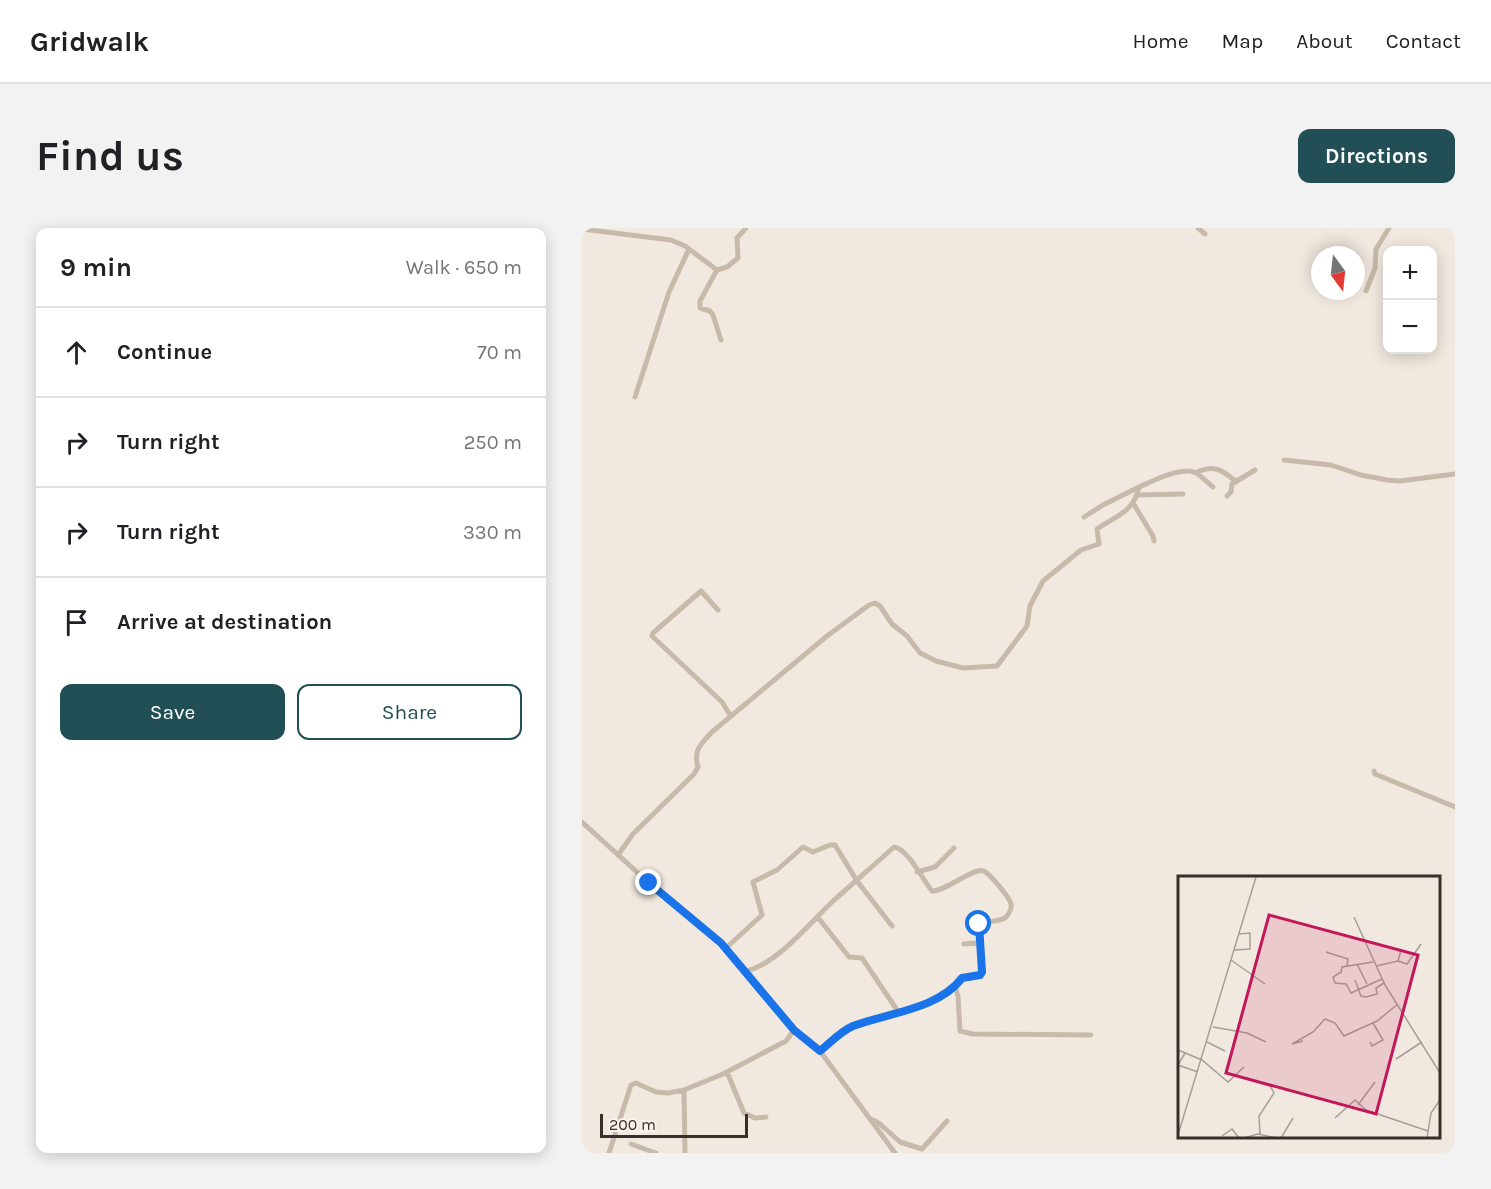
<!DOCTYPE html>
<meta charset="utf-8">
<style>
:root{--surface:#fff;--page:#f2f2f2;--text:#202124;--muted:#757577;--line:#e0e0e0;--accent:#224f55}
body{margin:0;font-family:Karla,sans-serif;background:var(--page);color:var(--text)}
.controls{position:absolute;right:18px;top:18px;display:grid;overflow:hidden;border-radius:12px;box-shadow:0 3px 15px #0003}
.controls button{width:54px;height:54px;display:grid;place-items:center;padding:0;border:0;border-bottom:2px solid var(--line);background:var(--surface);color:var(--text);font:30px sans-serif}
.compass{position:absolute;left:729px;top:18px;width:54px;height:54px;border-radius:50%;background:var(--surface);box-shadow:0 3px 15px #0003;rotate:165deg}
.scale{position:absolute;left:18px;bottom:15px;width:148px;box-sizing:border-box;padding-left:6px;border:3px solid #372f2a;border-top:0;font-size:16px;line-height:21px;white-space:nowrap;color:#372f2a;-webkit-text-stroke:4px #f9f3eb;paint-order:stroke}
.stop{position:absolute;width:18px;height:18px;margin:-14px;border:4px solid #1a73e8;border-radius:50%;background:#fff}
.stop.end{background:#1a73e8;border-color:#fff;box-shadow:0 2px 6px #0008}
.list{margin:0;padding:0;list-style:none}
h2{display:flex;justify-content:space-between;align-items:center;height:78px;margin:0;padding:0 24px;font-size:26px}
h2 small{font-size:20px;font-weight:400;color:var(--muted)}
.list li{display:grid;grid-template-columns:39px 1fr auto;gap:18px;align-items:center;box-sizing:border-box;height:90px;padding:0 24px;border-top:2px solid var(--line)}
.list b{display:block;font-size:22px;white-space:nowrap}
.list em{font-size:20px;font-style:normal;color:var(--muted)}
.actions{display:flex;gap:12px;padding:18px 24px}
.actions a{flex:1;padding:14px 0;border:2px solid var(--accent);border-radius:12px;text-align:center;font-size:21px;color:var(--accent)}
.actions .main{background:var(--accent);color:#fff}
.icon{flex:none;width:33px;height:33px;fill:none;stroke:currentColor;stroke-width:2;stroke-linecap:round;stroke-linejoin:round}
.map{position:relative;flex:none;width:873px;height:925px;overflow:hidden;border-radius:12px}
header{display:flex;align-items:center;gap:36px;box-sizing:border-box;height:84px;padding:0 30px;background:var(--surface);border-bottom:2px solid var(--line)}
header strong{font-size:28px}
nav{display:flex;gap:33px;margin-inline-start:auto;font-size:21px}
.intro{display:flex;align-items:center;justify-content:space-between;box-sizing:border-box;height:144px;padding:0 36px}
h1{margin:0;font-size:42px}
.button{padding:15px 27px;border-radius:12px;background:var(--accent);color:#fff;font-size:21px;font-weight:700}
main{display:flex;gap:36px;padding:0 36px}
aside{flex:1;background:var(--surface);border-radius:12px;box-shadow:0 3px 15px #0003}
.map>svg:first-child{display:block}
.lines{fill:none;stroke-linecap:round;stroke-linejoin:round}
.street{stroke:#c8baab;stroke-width:5}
.route{stroke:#1a73e8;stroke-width:8}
.inset-road{fill:none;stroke:#a79f97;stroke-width:1.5}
.view{fill:#c2185b;fill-opacity:0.15;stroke:#c2185b;stroke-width:3}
.inset-edge{fill:none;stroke:#372f2a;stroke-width:3}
</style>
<header>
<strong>Gridwalk</strong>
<nav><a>Home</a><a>Map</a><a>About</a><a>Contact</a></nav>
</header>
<div class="intro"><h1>Find us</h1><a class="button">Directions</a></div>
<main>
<aside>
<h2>9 min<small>Walk · 650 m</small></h2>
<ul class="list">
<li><svg class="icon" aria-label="ahead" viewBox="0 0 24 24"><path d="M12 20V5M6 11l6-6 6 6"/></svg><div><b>Continue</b></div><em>70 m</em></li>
<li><svg class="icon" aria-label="right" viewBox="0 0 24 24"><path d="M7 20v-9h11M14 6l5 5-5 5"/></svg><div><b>Turn right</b></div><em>250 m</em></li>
<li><svg class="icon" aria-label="right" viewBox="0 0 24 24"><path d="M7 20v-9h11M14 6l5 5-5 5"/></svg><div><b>Turn right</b></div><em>330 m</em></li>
<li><svg class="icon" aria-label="arrive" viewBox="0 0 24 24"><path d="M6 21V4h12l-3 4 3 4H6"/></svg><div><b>Arrive at destination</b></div></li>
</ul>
<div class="actions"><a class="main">Save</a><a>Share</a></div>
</aside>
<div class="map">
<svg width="873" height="925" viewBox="0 0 873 925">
<rect width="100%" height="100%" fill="#f1e9df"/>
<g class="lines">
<!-- street -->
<path class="street" d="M616 0 623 6
M0 1 89 12 103 18 135 42 145 39 156 30 155 10 164 0
M135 42 118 73V80L128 83 131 87 139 112
M784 63 793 40 794 21 807 0
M53 169 87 64 107 21
M702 232 749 237 779 247 805 252 818 253 873 246
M615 244C632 237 639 241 652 252H655
M557 259C571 253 603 236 616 246 621 250 626 255 631 259
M555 267 601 266
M645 268 649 264 650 256 673 242
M551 275 571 308 572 313
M136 382 119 363 71 405 70 408 140 474 148 487
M792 543 793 546 873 579
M0 594 67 655 88 671 144 720 212 802 238 823 313 925
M36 627 51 606 112 546 116 539C111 522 119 516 130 504L245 408 287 377 293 375 298 378 310 396 325 408 338 425 354 433 381 440 415 438 445 398 448 378 461 353 499 322 517 316 515 301C534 288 552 284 557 259L521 277 502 289
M335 644 353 639 372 620
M234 690 238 692 267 729 280 730 317 785
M144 720 180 687 171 654 195 642 221 619 231 624 248 617H253L275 653 310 698
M163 743C193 738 227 696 249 675 270 656 291 638 312 619 325 620 341 652 350 663 365 663 391 639 402 643 408 646 428 670 429 676 430 680 427 686 424 689 417 695 405 692 397 696V717
M373 759 376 768 378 803 391 806 509 807
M238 823C248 815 259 803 271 798 305 785 357 781 380 750L398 747 401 744 397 717 393 715 382 716
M145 844 162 885 173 890 184 889
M102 862 103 925
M291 892 298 896 318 914 340 921 365 893
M49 916 74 925
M27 925 49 857 54 855 74 864 86 865 102 862 141 846 204 813 212 802"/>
</g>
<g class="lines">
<!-- route -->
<path class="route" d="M67 655 139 715 212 802 238 823C248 815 259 803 271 798 305 785 357 781 380 750L398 747 400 744 397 696"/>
</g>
<!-- overview -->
<g transform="translate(596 648)">
<rect width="262" height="262" fill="#f1e9df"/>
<path class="inset-road" d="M176 41 207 109 262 197M56 74 72 73V57L60 58M148 76 170 83 169 90M53 84 87 108M220 85 223 74 232 78M179 88 189 108M198 90 220 85 229 88 243 68M163 96 155 101 157 107 168 108 173 117 204 103M163 97 164 91 195 86M177 104 183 120 188 121 199 118 198 112 206 107M35 151 69 157 88 166M125 165 114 168 135 156 147 143 157 147 166 160 199 145 220 128M29 166 47 175M192 166 194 170 205 164 195 147M0 174 24 184 50 206 66 191M7 177 0 189 20 196M218 183 244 166M180 229 197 206M157 242 177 224 188 234 250 255M82 258 81 240 96 217 91 208M0 259 78 1M44 260 54 253 61 262M66 262 80 258 99 262M103 262 115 242M249 262 253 237 262 224"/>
<path class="view" d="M91 39 240 79 198 238 48 197Z"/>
<rect width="262" height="262" class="inset-edge"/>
</g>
</svg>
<div class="controls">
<button>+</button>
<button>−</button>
</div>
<svg class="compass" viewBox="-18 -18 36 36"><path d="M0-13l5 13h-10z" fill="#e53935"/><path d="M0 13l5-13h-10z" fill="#757577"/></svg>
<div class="scale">200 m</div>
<div class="stop" style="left:397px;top:696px"></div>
<div class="stop end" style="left:67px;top:655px"></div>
</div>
</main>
